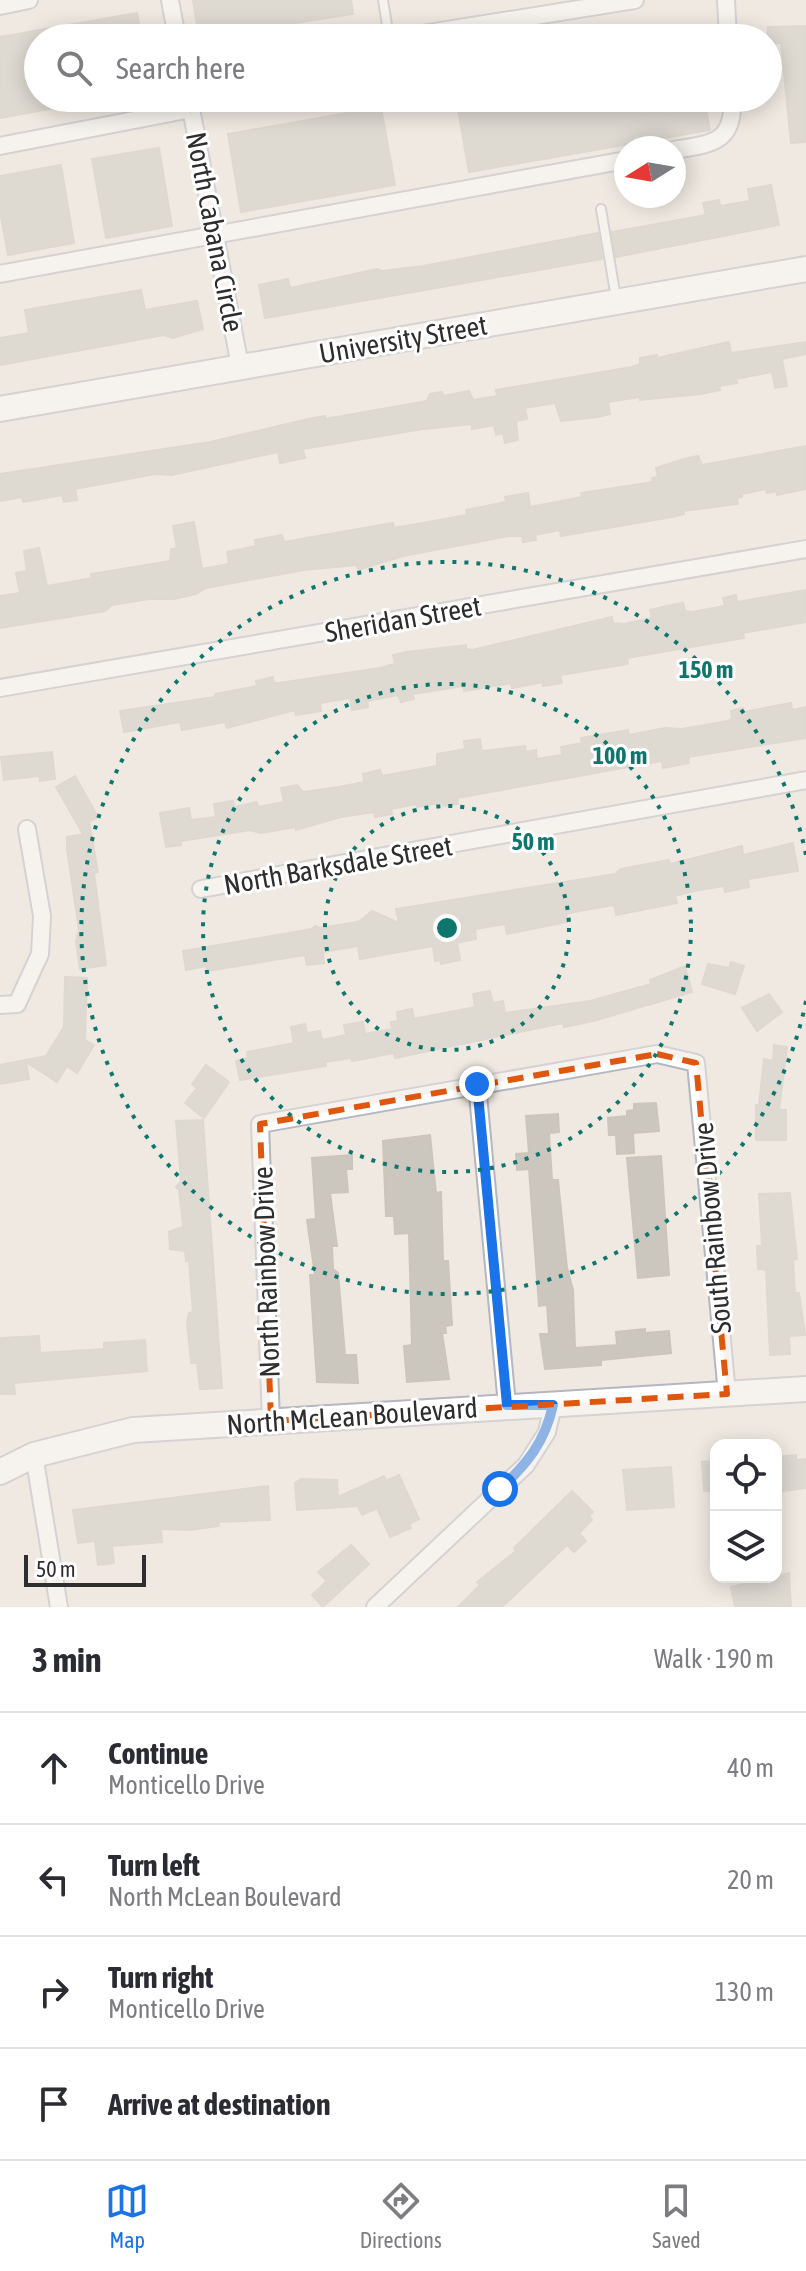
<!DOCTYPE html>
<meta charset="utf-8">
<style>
:root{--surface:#fff;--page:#f2f2f3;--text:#2b2b33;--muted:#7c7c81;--line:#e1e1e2;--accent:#1a73e8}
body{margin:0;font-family:"Asap Condensed",sans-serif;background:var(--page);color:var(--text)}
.controls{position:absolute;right:24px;bottom:24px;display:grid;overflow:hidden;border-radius:16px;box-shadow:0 4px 20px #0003}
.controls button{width:72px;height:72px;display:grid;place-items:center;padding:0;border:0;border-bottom:2px solid var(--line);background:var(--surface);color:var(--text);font:40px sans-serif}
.compass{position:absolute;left:614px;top:136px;width:72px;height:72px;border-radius:50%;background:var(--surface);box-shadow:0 4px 20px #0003;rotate:259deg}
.scale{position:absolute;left:24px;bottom:20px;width:122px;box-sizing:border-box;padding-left:8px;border:4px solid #2e2e2e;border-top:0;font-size:22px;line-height:28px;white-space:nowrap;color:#2e2e2e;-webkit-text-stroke:6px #fff;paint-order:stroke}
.stop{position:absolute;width:24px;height:24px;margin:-18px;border:6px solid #1a73e8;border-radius:50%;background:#fff}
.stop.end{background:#1a73e8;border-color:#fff;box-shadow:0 2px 8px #0008}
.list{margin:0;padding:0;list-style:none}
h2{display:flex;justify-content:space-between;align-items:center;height:104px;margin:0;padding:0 32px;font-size:34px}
h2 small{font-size:26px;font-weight:400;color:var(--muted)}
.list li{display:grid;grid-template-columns:52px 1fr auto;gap:24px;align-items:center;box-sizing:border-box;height:112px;padding:0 32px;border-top:2px solid var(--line)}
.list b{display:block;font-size:30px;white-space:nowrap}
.list p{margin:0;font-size:26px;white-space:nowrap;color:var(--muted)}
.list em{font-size:26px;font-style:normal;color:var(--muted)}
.icon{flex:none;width:44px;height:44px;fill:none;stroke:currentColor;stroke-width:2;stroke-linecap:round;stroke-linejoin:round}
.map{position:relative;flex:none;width:806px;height:1607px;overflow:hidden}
.search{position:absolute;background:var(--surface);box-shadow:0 4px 20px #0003;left:24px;right:24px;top:24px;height:88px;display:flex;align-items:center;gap:20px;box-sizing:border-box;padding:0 28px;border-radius:44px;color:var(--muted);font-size:30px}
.sheet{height:552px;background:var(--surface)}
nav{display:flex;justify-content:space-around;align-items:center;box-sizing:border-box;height:112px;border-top:2px solid var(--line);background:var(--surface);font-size:22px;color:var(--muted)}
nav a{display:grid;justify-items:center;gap:4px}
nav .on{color:var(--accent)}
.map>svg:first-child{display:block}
.building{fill:#cbc7bf;stroke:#cbc5ba;stroke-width:2}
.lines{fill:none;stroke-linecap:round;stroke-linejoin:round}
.lane-casing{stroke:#b4b7c1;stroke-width:12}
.street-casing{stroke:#b4b7c1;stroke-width:20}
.secondary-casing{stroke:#b4b7c1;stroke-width:28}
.lane{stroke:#fff;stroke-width:8}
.street{stroke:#fff;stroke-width:16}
.secondary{stroke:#fff;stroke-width:24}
.route{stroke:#1a73e8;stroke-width:10}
.marked{fill:none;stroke:#df570e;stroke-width:6;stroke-dasharray:16 10;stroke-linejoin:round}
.ring{fill:none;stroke:#0f766e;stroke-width:4;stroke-dasharray:4 8}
.labels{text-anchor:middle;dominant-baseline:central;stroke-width:6;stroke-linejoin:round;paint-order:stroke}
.street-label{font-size:28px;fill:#2e2e2e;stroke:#fff}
.centre{fill:#0f766e;stroke:#fff;stroke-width:4}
.ring-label{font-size:24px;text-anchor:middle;font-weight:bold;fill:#0f766e;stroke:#fff;stroke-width:6;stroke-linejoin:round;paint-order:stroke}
</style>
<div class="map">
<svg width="806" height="1607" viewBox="0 0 806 1607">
<rect width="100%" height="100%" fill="#efe9e1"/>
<!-- building -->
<path class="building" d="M193 0H351L353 14 199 38Z
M137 13 142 38H38V98H71L72 105 0 118V37Z
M806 26V142L791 143 781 43 768 44V27Z
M456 98H704L710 130 469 172Z
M381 107 395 185 241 212 228 134Z
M159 148 172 226 106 238 92 159Z
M61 165 74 243 8 255 0 211V176Z
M771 185 779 225 616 257 612 232 706 215 703 203 719 200 720 206 750 201 748 189Z
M598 233 602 259 265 318 259 285 288 279 290 288 377 269 382 271 423 266Z
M141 290 145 310 197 301 203 329 173 338 164 335 0 365V338L29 333 25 310Z
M729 342 731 353 806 342V354L782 359 787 386 775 388 772 372 736 379 737 383 719 386 720 390 701 394 640 400V397L608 402 610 414 598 417 561 421 555 403 525 408 527 419 516 421 518 440 505 443 503 433 496 435 494 425 472 429V424L423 429 303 449 305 458 280 463 278 452 172 475 155 474 75 489 77 500 64 502 62 495 23 502 22 497 0 501V474L210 442 308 419 325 416V419L427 401 430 394 442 392 443 396 469 391 473 400 497 396 496 390 632 367 640 364V358L657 355V358Z
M806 446V489L777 495V491L767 493 766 489 742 494V497L737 498 738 504 683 511 684 514 672 517 561 536 560 530 535 535 536 540 523 542 522 536H509L403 556 358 570 357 565 304 570 206 588 196 594 174 599H149L112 605 105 611 0 628V596L20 593 16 573 27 571 24 551 39 548 47 586 92 578 91 574 170 561 171 549 177 548 173 526 194 522 202 569 229 564 227 552 256 546 255 540 282 535 284 542 393 523 394 528 467 515 466 510 506 502 505 497 528 493 530 507 582 497 581 493 653 482 652 478 658 477 656 468 684 459 698 456 702 465Z
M806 590V622L743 633 744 638 627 658 628 664 560 675 562 683 543 686V682L512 688 511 683 464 691 463 686 413 694 414 699 401 702 398 695 367 701 368 707 352 710 350 698 320 703 321 711 296 715 295 710 227 728 225 722 182 730 180 722 124 732 120 711 215 697V694L257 686 256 681 273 677 274 683H279L380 668 395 664 393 655 406 652 466 645V649L472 650 612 617 613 623 624 624 652 618 650 610 667 606 683 603 685 611 692 612 725 606 723 598 736 595 737 602Z
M791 703 792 710 806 707V738L688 757 689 763 663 768 662 761 457 798 458 804 443 806 442 802 417 807 416 804 391 809 392 814 375 817 374 812 341 817 296 830V827L261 833 250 830 181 841V845L166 847 160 813 189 808 191 820 216 817 214 804 233 801 234 807 257 802 258 807 284 802 281 788 297 785 303 792 339 787 364 782 363 774 380 770 382 776 437 766V754L465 749 464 741 480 739 482 751 525 746 526 752 536 750 537 759 562 755 561 747 582 743 581 738 628 730 629 735 665 728 682 729 728 721 732 718 731 711 743 708 744 712Z
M52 752 55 779 40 781 39 776 4 780 1 757Z
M75 776 98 817 89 822 98 872 94 873 106 965 80 969 76 941 79 930 67 849V837L83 834 56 787Z
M793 843 798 871 748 879 749 887 725 892 724 886 694 891 675 896 677 903 616 915 614 905 579 911 566 914 567 922 507 934 505 924 475 929 476 939 457 943 460 960 441 964 440 960 435 961 433 946 360 959 358 946 323 952 324 963 307 965 305 955 207 971 206 966 186 970 183 951 312 929 315 926 319 928 351 923 360 921 372 911 399 923 396 909 615 874 621 869 669 860 670 864 742 846 743 855Z
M731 962 744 966 735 994 702 984 708 964 729 968Z
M685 966 692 992 593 1021 564 1027 563 1023 395 1058 394 1053 352 1061 351 1058 325 1062 326 1066 240 1080 236 1061 248 1058 247 1052 294 1043 291 1027 305 1024 307 1033 320 1031 322 1040 346 1035 344 1025 363 1022 365 1034 392 1029 391 1022 398 1021 397 1012 412 1009 414 1019 475 1007 473 994 490 991 493 1003 503 1001 505 1013 590 1001 651 984 650 980Z
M65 977 87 978 85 1040 94 1045 77 1073 67 1066 57 1082 26 1062 29 1079 0 1084V1065L46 1056 64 1027Z
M769 994 782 1012 757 1031 742 1008Z
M774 1045 787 1047 779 1110H786V1140H756V1105H759L764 1059 773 1061Z
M206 1065 229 1082 204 1118 185 1103 197 1088 192 1084Z
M656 1103 659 1131 633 1133 634 1153 617 1154 616 1135H609L608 1118 627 1116V1111L634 1110V1104Z
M558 1114 559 1132 549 1133 552 1180H558L567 1268 573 1290 575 1348 617 1345 616 1332 645 1329V1333L669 1331 671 1353 601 1360V1365L545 1369 540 1334H549L547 1305 539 1306 529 1169 517 1170 516 1154 529 1153 526 1116Z
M203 1120 222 1388 206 1389H200L197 1363H191L187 1322 189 1313 193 1312 189 1261H186L185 1251 170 1249 169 1232 183 1227 179 1190 176 1187 181 1181 176 1121Z
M430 1135 436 1193 441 1192 443 1261H448L452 1325 445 1326 446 1333H442L449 1379 407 1382 404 1346 412 1345 409 1233 395 1234 394 1216H386L383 1141Z
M352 1155V1169H346L348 1192 330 1193 337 1246H332L333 1269 338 1273 345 1355H356L358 1383 317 1382 310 1275H315L307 1220 316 1219 312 1158Z
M661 1156 669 1275 638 1278 627 1158Z
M790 1193 797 1259 793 1260 795 1293H799L805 1335 789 1336 790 1354 770 1355 766 1270 758 1269 757 1246H762L759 1194Z
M39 1336 40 1353 104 1349V1343L145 1340 147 1371 14 1383 15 1394H0V1338Z
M796 1455V1460L806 1459V1488L776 1492V1457Z
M716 1461V1491H704L702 1462Z
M671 1467 674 1507 627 1510 623 1470Z
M399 1475 419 1519 409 1524 411 1528 390 1537 377 1508 362 1515 358 1506 297 1510 295 1483 301 1479 337 1480 338 1497 384 1476 386 1481Z
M268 1486 270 1520 218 1522 219 1526 190 1530 161 1529 162 1542 112 1546 114 1563 98 1565 95 1541 78 1543 73 1510Z
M572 1491 593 1512 589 1516 592 1520 579 1533 586 1541 574 1552 567 1545 502 1607H458L480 1585 477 1582 516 1551 514 1548Z
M351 1545 369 1564 323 1607 312 1595 327 1581 318 1572Z
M789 1573 791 1607H735L731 1587Z"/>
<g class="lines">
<!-- lane casing -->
<g class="lane-casing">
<path id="lane" d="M383 0 389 38
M601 209 616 298"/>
</g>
<!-- street casing -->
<g class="street-casing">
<path id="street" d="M170 0 177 38
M726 0 728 38
M0 6 29 0
M397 38 635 0
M189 98 240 366
M0 146 191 109
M674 150C711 144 735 143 732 98
M0 274 626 160
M0 688 806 549
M201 889 806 780
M0 1005 17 1004 40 954 42 916 27 829
M477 1084 507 1405
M271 1421 260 1124 657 1054 696 1063 727 1394
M34 1455 59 1607
M375 1607 526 1465 547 1432 553 1405"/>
</g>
<!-- secondary casing -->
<g class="secondary-casing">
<path id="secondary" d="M0 409 806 269
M0 1472 34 1455 133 1430 806 1389"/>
</g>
<!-- lane -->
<use href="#lane" class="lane"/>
<!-- street -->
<use href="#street" class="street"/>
<!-- secondary -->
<use href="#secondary" class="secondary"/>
</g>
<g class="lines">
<!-- route -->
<path class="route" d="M477 1084 507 1405H553C545 1442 527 1464 500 1489"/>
</g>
<!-- marked area -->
<path d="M0 0H806V1607H0ZM657 1054 696 1063 727 1394 271 1421 260 1124Z" fill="#efe9e1" fill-opacity=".55" fill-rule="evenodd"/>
<path class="marked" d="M657 1054 696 1063 727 1394 271 1421 260 1124Z"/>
<!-- distance rings -->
<g class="ring">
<circle cx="447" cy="928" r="122"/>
<circle cx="447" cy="928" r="244"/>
<path d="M806 1001A366 366 0 1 1 806 855"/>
</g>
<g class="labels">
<!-- street labels -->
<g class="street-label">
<text transform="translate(215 232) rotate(79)">North Cabana Circle</text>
<text transform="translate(403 339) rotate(-10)">University Street</text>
<text transform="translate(403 619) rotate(-10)">Sheridan Street</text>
<text transform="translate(338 865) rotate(-10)">North Barksdale Street</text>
<text transform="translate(712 1228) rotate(-95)">South Rainbow Drive</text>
<text transform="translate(266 1272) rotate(-92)">North Rainbow Drive</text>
<text transform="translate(352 1416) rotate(-4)">North McLean Boulevard</text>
</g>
</g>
<circle cx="447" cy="928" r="12" class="centre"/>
<g class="ring-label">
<text x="706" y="678">150 m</text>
<text x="620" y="764">100 m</text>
<text x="533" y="850">50 m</text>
</g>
</svg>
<div class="controls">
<button><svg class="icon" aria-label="locate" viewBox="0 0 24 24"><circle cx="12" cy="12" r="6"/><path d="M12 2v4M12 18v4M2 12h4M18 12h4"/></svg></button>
<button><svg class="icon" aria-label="layers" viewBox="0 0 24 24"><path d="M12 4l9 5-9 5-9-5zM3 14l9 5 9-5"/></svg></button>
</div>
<svg class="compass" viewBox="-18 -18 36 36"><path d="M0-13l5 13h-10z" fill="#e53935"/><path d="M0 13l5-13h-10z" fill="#7c7c81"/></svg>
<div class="scale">50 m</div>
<div class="stop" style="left:500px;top:1489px"></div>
<div class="stop end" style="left:477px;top:1084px"></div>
<div class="search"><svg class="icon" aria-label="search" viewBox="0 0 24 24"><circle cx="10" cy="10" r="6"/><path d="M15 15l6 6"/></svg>Search here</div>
</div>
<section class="sheet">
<h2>3 min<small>Walk · 190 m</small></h2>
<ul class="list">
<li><svg class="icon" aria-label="ahead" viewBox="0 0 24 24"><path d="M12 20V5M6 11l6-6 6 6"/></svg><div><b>Continue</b><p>Monticello Drive</p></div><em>40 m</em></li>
<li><svg class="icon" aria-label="left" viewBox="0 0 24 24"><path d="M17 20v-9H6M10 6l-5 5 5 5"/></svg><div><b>Turn left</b><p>North McLean Boulevard</p></div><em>20 m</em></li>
<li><svg class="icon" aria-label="right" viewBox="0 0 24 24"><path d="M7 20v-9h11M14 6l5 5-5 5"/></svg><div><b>Turn right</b><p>Monticello Drive</p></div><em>130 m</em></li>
<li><svg class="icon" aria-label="arrive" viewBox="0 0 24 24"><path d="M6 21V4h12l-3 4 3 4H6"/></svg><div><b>Arrive at destination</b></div></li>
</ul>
</section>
<nav>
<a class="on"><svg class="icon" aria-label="map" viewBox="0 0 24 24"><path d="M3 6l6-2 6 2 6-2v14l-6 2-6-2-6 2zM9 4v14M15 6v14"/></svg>Map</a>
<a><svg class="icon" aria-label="directions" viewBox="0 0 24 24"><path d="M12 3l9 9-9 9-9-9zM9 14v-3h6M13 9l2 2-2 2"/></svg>Directions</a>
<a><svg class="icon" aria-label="saved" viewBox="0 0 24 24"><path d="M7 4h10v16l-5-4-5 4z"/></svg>Saved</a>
</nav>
